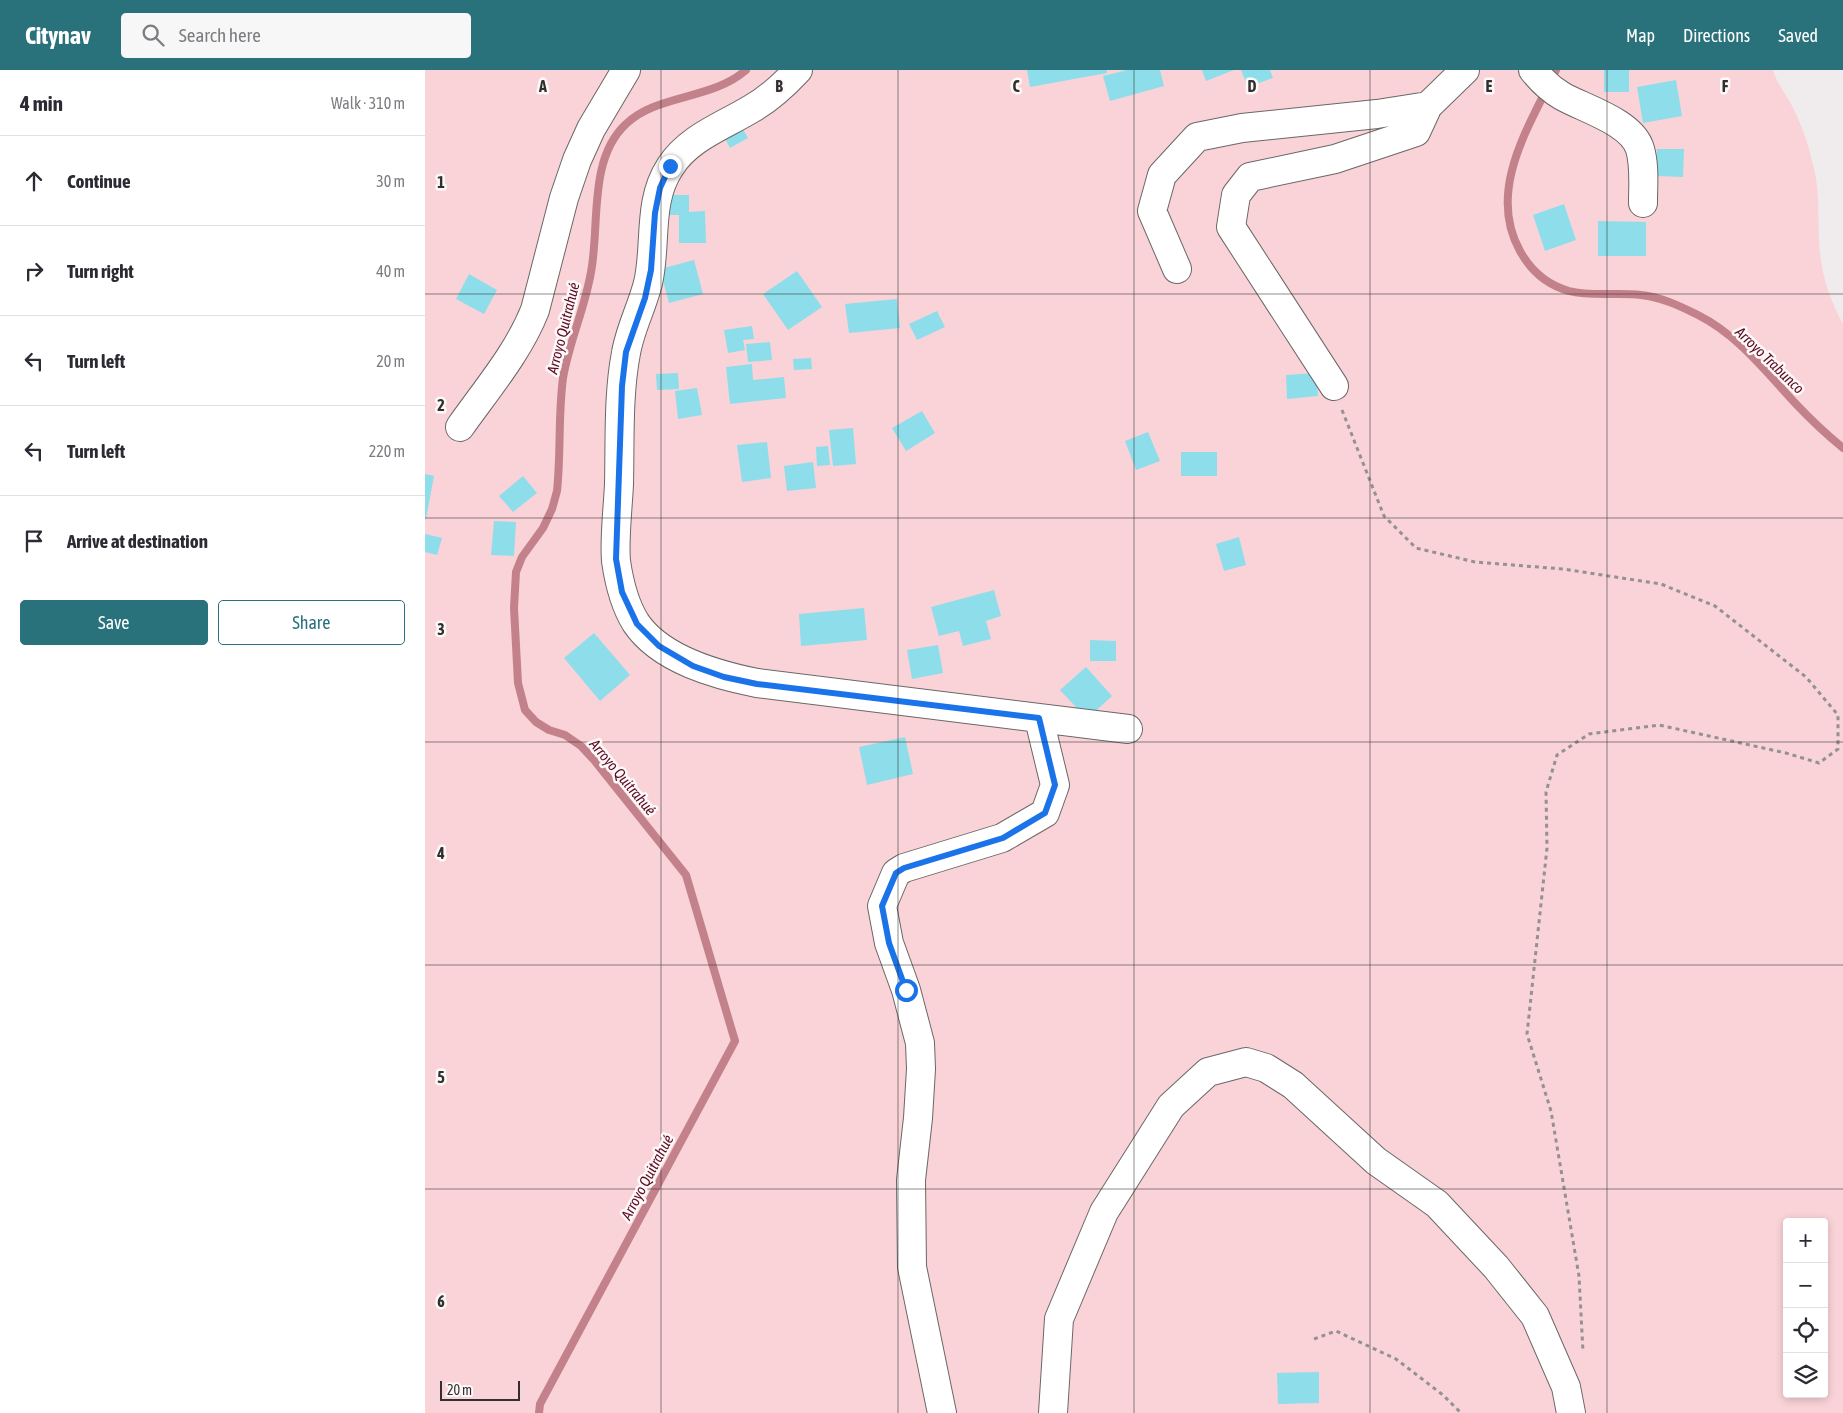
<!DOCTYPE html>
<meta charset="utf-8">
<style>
:root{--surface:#fff;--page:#f7f7f7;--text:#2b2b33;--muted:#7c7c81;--line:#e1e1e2;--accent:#29717b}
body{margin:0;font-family:"Asap Condensed",sans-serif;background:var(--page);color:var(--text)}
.controls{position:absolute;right:15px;bottom:15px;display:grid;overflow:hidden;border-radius:5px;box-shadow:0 2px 8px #0003}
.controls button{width:45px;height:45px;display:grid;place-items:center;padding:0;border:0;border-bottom:1px solid var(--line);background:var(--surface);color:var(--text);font:25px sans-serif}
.scale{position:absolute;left:15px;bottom:12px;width:80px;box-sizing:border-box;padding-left:5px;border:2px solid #312f2f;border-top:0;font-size:14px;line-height:18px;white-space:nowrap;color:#312f2f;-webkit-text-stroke:4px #fef9f9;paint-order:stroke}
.stop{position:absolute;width:15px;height:15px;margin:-11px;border:4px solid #1a73e8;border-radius:50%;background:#fff}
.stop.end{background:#1a73e8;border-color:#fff;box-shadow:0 1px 5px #0008}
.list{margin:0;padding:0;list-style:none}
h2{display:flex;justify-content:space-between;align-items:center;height:65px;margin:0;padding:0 20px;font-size:21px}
h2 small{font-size:16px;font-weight:400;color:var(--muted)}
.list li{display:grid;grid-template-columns:32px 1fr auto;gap:15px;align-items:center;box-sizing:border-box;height:90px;padding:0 20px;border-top:1px solid var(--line)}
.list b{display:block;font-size:19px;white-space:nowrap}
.list em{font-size:16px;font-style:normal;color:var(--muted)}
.actions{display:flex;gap:10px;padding:15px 20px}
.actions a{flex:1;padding:11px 0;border:1px solid var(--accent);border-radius:5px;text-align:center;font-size:18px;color:var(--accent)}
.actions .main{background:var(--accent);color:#fff}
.icon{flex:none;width:28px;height:28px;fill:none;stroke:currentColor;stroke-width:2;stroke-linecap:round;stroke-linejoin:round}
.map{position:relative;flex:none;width:1418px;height:1343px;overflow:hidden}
header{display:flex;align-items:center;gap:30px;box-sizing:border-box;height:70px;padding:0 25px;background:var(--accent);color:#fff}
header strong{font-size:24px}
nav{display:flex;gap:28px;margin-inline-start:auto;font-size:18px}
.search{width:350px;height:45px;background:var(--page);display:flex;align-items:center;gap:12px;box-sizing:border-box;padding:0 18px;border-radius:5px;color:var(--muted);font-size:19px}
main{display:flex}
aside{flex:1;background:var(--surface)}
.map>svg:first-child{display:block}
.green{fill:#f9d3d7;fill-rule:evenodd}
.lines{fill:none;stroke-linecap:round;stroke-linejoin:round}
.stream{stroke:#c3828b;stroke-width:8}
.building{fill:#8ddeea}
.minor-casing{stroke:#6b6767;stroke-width:30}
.path{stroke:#949191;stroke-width:3;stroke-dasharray:4 4;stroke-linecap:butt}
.minor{stroke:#fff;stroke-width:28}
.route{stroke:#1a73e8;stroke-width:6}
.grid{fill:none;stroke:#312f2f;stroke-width:1;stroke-opacity:0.55}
.labels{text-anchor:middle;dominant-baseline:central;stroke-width:5;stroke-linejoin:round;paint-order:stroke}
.water-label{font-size:15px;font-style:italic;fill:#5b0c23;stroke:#fef9f9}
.grid-label{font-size:16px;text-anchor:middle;font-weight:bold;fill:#312f2f;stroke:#fef9f9;stroke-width:5;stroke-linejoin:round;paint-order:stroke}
</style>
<header>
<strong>Citynav</strong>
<div class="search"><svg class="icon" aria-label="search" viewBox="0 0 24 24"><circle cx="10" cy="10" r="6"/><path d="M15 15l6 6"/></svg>Search here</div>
<nav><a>Map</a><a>Directions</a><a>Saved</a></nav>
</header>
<main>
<aside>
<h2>4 min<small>Walk · 310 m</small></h2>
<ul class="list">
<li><svg class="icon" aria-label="ahead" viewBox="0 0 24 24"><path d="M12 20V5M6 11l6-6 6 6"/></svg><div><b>Continue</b></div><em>30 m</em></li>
<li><svg class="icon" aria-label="right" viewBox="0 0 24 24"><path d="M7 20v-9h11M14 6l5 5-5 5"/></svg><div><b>Turn right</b></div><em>40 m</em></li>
<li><svg class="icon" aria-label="left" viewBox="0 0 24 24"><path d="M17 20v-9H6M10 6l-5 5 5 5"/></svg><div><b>Turn left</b></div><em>20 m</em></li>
<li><svg class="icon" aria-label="left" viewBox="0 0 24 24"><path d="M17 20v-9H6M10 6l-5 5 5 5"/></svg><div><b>Turn left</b></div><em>220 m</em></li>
<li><svg class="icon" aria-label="arrive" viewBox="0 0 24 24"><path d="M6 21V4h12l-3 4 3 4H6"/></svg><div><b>Arrive at destination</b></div></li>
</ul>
<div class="actions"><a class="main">Save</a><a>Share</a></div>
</aside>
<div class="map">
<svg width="1418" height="1343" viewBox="0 0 1418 1343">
<rect width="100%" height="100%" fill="#f0ebec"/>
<!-- green -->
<path class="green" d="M0 0H1348C1352 15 1363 26 1369 40 1377 56 1383 74 1387 91 1396 120 1392 152 1395 182 1397 207 1406 232 1418 254V1343H0ZM1362 1152H1399V1324H1362Z"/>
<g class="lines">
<!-- stream -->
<path class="stream" d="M1131 0C1105 55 1061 120 1095 181 1106 201 1123 215 1144 221 1167 227 1192 222 1216 225 1236 227 1255 236 1273 245 1313 265 1341 302 1371 334 1386 350 1401 364 1418 378
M114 1343 115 1334 310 971 261 805 169 690 156 676 140 665 124 660 111 652 100 640 93 613 89 538 91 502 97 487 118 458 127 439 132 421C136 384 133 346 138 308 144 272 160 238 166 202 175 155 163 89 201 54 232 24 287 30 321 0"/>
</g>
<!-- building -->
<path class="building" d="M602 0H682V3L605 17Z
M702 0H735L739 16 685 31 678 6Z
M777 0H809L781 11Z
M816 0H845L848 8 823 17Z
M1179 0H1204V22H1179Z
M1251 10 1257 46 1218 53 1212 17Z
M313 50 323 68 305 78 295 59Z
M1232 79H1259L1258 107 1231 106Z
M241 125H264V142L280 141 281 173H254V145H242Z
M1139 134 1151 170 1120 181 1108 145Z
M1173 151 1221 152V186H1173Z
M269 190 278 224 244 233 235 199Z
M372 201 397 237 363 260 338 224Z
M44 204 72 220 59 244 31 229Z
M472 229 475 258 424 263 420 234Z
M512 241 520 257 492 270 484 254Z
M327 256 329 269 318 270 320 280 303 283 299 260Z
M345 272 347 290 323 292 321 274Z
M386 288 387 299 369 300 368 289Z
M327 294 328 310 359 307 361 328 305 334 301 297Z
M253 303 254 319 232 320 231 304Z
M891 303 893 326 862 329 861 305Z
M272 318 277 345 253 349 250 321Z
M497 341 510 363 481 381 467 358Z
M428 358 431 394 408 396 404 360Z
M723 362 735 391 711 400 700 371Z
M342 372 346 408 317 412 312 375Z
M403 376 405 395 392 396 391 377Z
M756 382H792V406H756Z
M388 392 391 418 362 421 359 396Z
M0 404 9 406 1 449H0Z
M98 406 112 423 88 442 74 426Z
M69 451 91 452 89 486 66 485Z
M0 464 17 468 12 485 0 482Z
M814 467 821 495 799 501 791 474Z
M569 520 576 546 561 551 566 569 538 576 534 561 514 566 506 537Z
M439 538 442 570 376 576 374 544Z
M169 563 205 605 175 631 139 588Z
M665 570 691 571V591H665Z
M513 575 518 603 487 609 482 580Z
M661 597 687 626 662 649 635 620Z
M480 667 488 704 442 715 434 677Z
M894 1302V1333L853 1334 852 1303Z"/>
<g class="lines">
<!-- minor casing -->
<g class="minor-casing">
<path id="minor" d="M373 0C359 15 344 29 326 39 298 56 263 68 245 97 222 132 232 175 223 213 217 237 205 259 201 283 193 324 195 371 194 414 193 437 189 469 191 491 194 512 199 534 211 553 236 590 292 605 332 613L703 659
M1108 0C1116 10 1125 19 1137 26 1160 39 1207 52 1215 79 1220 96 1218 115 1218 133
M752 199 727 141 737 105 772 67 817 58 952 44 1003 36 1040 0
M909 316 806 157 811 125 825 107 910 89 991 62 1003 36
M35 357C61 320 93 283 110 240L139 128 152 90 166 59 201 0
M517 1343 487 1197 486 1110 493 1048 496 999 495 973 481 920 464 873 457 836 471 803 479 798 577 768 620 743 630 715 614 649
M628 1343 634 1249 679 1142 746 1036 783 1002 821 992 841 998 868 1015 951 1091 1012 1134 1071 1197 1110 1246 1141 1317 1146 1343"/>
</g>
<!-- path -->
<path class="path" d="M917 340 959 446 991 478 1050 492 1138 499 1236 514 1290 536 1381 607 1413 645V679L1394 693 1361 683 1234 655 1164 664 1132 685 1121 722 1122 778 1102 964 1126 1041 1154 1206 1158 1282
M889 1269 911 1261 971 1289 1018 1325 1036 1343"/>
<!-- minor -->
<use href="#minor" class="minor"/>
</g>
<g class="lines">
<!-- route -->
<path class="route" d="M245 96 235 118 230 143 226 200 220 228 201 282 197 316 191 489 197 522 212 554 234 576 268 596 299 607 332 614 614 648 630 715 620 743 578 768 479 798 471 803 457 836 464 873 481 920"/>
</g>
<!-- grid -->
<path class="grid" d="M236 0V1343M473 0V1343M709 0V1343M945 0V1343M1182 0V1343M0 224H1418M0 448H1418M0 672H1418M0 895H1418M0 1119H1418"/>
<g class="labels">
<!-- water labels -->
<g class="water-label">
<text transform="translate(138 258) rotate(-76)">Arroyo Quitrahué</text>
<text transform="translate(1345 290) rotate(44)">Arroyo Trabunco</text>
<text transform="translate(198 707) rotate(50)">Arroyo Quitrahué</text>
<text transform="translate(222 1107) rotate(-62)">Arroyo Quitrahué</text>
</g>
</g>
<g class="grid-label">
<text x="118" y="22">A</text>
<text x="354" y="22">B</text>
<text x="591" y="22">C</text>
<text x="827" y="22">D</text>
<text x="1064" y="22">E</text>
<text x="1300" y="22">F</text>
<text x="16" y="118">1</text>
<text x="16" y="341">2</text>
<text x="16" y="565">3</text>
<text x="16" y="789">4</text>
<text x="16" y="1013">5</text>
<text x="16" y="1237">6</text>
</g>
</svg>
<div class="controls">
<button>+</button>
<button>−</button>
<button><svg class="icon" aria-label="locate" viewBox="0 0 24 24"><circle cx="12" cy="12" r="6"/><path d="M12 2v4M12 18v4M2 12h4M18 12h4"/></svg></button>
<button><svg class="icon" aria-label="layers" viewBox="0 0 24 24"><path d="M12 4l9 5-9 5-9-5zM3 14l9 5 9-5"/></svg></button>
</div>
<div class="scale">20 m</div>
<div class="stop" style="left:481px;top:920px"></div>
<div class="stop end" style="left:245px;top:96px"></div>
</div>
</main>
